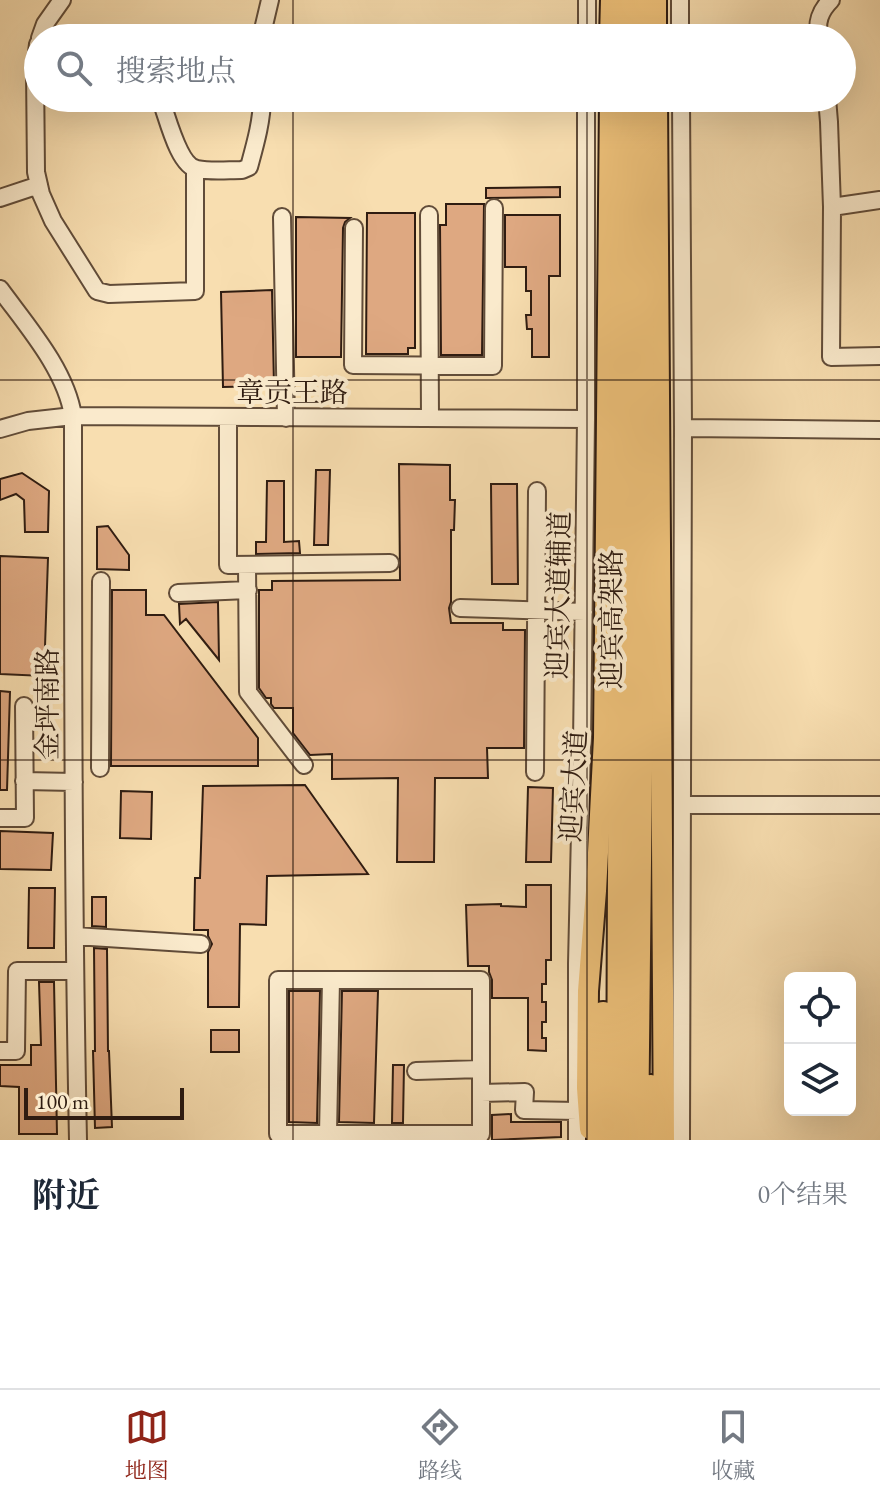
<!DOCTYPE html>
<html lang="zh">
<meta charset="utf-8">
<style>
:root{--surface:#fff;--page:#f2f2f3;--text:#1f2937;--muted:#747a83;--line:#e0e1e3;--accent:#8f2418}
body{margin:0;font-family:"EB Garamond","Noto Serif SC",serif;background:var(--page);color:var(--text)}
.controls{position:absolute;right:24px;bottom:24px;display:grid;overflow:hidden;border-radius:12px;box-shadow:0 8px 32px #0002}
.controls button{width:72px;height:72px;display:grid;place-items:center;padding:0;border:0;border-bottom:2px solid var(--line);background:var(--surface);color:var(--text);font:40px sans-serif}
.scale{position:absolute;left:24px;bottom:20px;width:160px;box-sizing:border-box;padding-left:8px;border:4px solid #2f1c11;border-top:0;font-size:22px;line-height:28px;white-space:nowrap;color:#2f1c11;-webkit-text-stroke:6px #faeacc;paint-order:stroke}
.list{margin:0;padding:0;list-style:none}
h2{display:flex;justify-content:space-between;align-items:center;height:104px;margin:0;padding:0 32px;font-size:34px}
h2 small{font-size:26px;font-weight:400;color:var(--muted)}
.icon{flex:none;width:44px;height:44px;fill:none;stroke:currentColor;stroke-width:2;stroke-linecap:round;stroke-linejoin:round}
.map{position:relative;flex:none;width:880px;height:1140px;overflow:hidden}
.search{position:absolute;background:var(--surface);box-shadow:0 8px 32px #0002;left:24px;right:24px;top:24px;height:88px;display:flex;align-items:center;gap:20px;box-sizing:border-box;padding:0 28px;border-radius:44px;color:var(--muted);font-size:30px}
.sheet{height:248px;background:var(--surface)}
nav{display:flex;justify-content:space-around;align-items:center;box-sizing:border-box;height:112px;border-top:2px solid var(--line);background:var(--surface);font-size:22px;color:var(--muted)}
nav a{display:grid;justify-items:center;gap:4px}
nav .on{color:var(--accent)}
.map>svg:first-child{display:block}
.building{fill:#dea881;stroke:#2f1c11;stroke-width:2}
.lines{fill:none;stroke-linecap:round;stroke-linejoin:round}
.minor-casing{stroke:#614c39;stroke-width:20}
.major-casing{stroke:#2f1c11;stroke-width:24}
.highway-casing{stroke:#2f1c11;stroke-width:28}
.minor{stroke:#faeacc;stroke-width:16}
.major{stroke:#ecbf78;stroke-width:20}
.highway{stroke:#ecbf78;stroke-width:24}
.grid{fill:none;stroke:#2f1c11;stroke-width:2;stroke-opacity:0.55}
.labels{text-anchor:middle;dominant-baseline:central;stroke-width:8;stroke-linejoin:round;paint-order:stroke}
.street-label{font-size:28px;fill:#2f1c11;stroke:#faeacc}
</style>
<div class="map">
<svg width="880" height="1140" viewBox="0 0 880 1140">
<rect width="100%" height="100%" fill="#f8deb0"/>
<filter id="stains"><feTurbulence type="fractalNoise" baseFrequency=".0025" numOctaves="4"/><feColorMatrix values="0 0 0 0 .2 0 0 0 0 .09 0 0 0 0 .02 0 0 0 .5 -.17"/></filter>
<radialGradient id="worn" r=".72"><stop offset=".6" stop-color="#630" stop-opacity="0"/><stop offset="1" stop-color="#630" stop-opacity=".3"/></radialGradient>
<!-- building -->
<path class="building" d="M560 187V197L486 198V188Z
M446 204H484L482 355H441L440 225H446Z
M367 213H415V348H408V354H366Z
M505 215H560V276H549V357H532V329H527L526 315H531V291H526V267H505Z
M296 217 350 218 345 222 343 228 341 357H296Z
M272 290 274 386 223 387 221 292Z
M399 464 450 465V500H455L454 530H451V602L449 608 451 623H503V630H525L524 748H487L488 778H435L434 862H397L398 778 332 779V754L310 755 293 733V708H274L271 704V698H266L259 688V590H272V581L400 580Z
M316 470H330L328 545H314Z
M22 473 49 491 48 532H25L24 500 16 494 0 500V479Z
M267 481H284V542L299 541 300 553 256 554V542H266Z
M491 484H517L518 584H492Z
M108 526 129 555V570L97 569V527Z
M0 556 48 558 44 676 0 674Z
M112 590H146V615H164L258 738V766H111Z
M218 602 219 660 186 619 180 624 179 604Z
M0 691 10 692 7 790H0Z
M305 785 368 874 267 876 266 925 240 924 239 1007H208V952L212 944 208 936V930H194L195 878H200L203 786Z
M528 787 553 788 551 862H526Z
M121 791 152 792 151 839 120 838Z
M0 831 53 833 51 870 0 869Z
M526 885H551V960H546V984H542V1002H546V1022H542V1038H546V1051L528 1050V998H492V980L489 972V966H468L466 905 501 904V906L526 907Z
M29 888H55L54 948H28Z
M92 897H106V927L92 926Z
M94 948 107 949 108 1051H109L112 1127 95 1128 93 1051H95Z
M39 982H54L57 1134H19V1087L0 1086V1065H31V1045H41Z
M289 991H320L317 1123 289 1122Z
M342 991H378L374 1123 339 1122Z
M211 1030H239V1052H211Z
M393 1065H404L403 1123H392Z
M511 1114V1122H561V1137L492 1140V1115Z"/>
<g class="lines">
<!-- minor casing -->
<g class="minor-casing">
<path id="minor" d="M680 0V38
M40 38 45 24 62 0
M261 38 270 0
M587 38V0
M819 38C816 22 820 11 831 0
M38 44 35 70 36 172 41 194 53 221 97 291 109 294 195 291V169
M160 98C167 115 178 166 197 169 211 172 228 170 242 170L249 167C255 145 262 121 262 98
M681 98 683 428 681 1140
M827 98 829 122 832 207 831 357 880 356
M0 198 39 185
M832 207 880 200
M429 215 430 418
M282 217 286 418
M354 228 353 365 493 366 494 208
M0 289C27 326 66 370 73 416 73 657 73 899 78 1140
M228 417V565L390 563
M683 428 880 430
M0 429 28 421 73 416 586 419
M247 565 248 692 304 765
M178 593 248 590
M460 608 584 612
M100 768 101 581
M535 772 537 491
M24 781 74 782
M683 805H880
M0 818H25L24 706
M75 936 201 944
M278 980H481V1134H278Z
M0 1051H16L17 971H75
M416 1071 481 1069
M481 1093 525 1092 524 1110 577 1111
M328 1134 331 980
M577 1140V964L582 744 586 419V98"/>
</g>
<!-- major casing -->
<g class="major-casing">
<path id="major" d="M656 0V38
M610 38 611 0
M657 98 664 1140
M590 1129 587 1088 588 991 596 891 604 738 610 98"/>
</g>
<!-- highway casing -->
<g class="highway-casing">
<path id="highway" d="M641 0V38
M623 38V0
M651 1087 655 1140
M599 1140 603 1014
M619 1140 623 98
M636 1140 642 585 641 98"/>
</g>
<!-- minor -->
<use href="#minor" class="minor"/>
<!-- major -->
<use href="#major" class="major"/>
<!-- highway -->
<use href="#highway" class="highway"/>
</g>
<!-- grid -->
<path class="grid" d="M293 0V38M587 0V38M293 98V1140M587 98V1140M0 380H880M0 760H880"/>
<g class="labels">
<!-- street labels -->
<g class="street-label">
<text x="292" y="392">章贡王路</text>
<text transform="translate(558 595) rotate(-89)">迎宾大道辅道</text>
<text transform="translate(611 619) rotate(-90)">迎宾高架路</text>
<text transform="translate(47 704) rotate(-90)">金坪南路</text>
<text transform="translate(573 786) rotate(-87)">迎宾大道</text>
</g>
</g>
<rect width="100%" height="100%" filter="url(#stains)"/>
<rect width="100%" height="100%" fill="url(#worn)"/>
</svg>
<div class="controls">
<button><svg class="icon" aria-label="locate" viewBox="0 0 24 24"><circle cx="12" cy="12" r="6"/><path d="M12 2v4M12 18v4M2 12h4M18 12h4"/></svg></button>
<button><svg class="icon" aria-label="layers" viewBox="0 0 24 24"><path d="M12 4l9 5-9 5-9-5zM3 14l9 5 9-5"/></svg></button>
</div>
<div class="scale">100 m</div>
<div class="search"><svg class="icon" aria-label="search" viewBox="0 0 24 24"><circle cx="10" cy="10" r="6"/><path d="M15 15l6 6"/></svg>搜索地点</div>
</div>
<section class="sheet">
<h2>附近<small>0个结果</small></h2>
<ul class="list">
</ul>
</section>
<nav>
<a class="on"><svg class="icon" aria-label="map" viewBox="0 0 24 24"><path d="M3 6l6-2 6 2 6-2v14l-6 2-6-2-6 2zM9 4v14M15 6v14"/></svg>地图</a>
<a><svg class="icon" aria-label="directions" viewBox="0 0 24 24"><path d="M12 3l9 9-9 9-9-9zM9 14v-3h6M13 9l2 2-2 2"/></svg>路线</a>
<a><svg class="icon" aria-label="saved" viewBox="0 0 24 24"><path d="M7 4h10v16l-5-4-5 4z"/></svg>收藏</a>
</nav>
